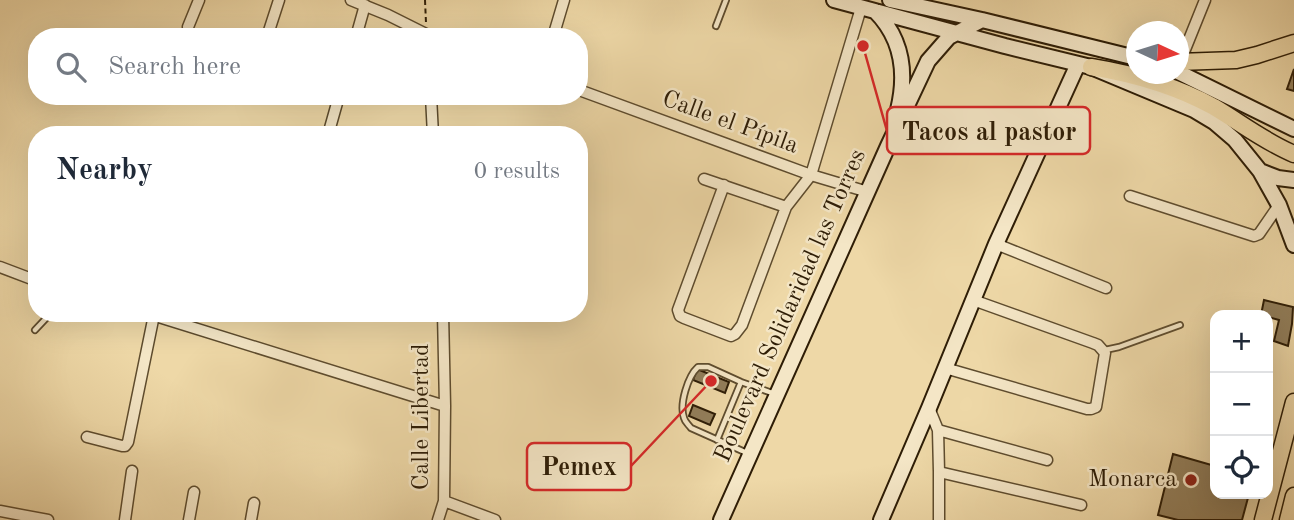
<!DOCTYPE html>
<meta charset="utf-8">
<style>
:root{--surface:#fff;--page:#f6f6f7;--text:#1f2937;--muted:#747a83;--line:#e0e1e3}
body{margin:0;font-family:"Old Standard TT",serif;background:var(--page);color:var(--text)}
.controls{position:absolute;right:21px;bottom:21px;display:grid;overflow:hidden;border-radius:14px;box-shadow:0 7px 28px #0002}
.controls button{width:63px;height:63px;display:grid;place-items:center;padding:0;border:0;border-bottom:2px solid var(--line);background:var(--surface);color:var(--text);font:35px sans-serif}
.compass{position:absolute;left:1126px;top:21px;width:63px;height:63px;border-radius:50%;background:var(--surface);box-shadow:0 7px 28px #0002;rotate:94deg}
.list{margin:0;padding:0;list-style:none}
h2{display:flex;justify-content:space-between;align-items:center;height:91px;margin:0;padding:0 28px;font-size:30px}
h2 small{font-size:23px;font-weight:400;color:var(--muted)}
.icon{flex:none;width:38px;height:38px;fill:none;stroke:currentColor;stroke-width:2;stroke-linecap:round;stroke-linejoin:round}
.map{position:relative;flex:none;width:1294px;height:520px;overflow:hidden}
.search{position:absolute;background:var(--surface);box-shadow:0 7px 28px #0002;left:28px;top:28px;width:560px;height:77px;display:flex;align-items:center;gap:18px;box-sizing:border-box;padding:0 24px;border-radius:28px;color:var(--muted);font-size:26px}
.panel{position:absolute;background:var(--surface);box-shadow:0 7px 28px #0002;left:28px;top:126px;width:560px;height:196px;border-radius:28px}
.map>svg:first-child{display:block}
.building{fill:#927e5a;stroke:#2e1d06;stroke-width:2}
.lines{fill:none;stroke-linecap:round;stroke-linejoin:round}
.lane-casing{stroke:#5e4c2e;stroke-width:8}
.street-casing{stroke:#5e4c2e;stroke-width:13}
.secondary-casing{stroke:#2e1d06;stroke-width:18}
.primary-casing{stroke:#2e1d06;stroke-width:19}
.path{stroke:#2e1d06;stroke-width:2;stroke-dasharray:5 3.5;stroke-linecap:butt}
.lane{stroke:#f4e6c6;stroke-width:4.5}
.street{stroke:#f4e6c6;stroke-width:10}
.secondary{stroke:#f4e6c6;stroke-width:14}
.primary{stroke:#eed8a7;stroke-width:16}
.poi-dot{fill:#8f2418;stroke:#f4e6c6;stroke-width:2.5}
.labels{text-anchor:middle;dominant-baseline:central;stroke-width:5;stroke-linejoin:round;paint-order:stroke}
.street-label{font-size:24px;fill:#2e1d06;stroke:#f4e6c6}
.poi-label{font-size:24px;fill:#2e1d06;stroke:#f4e6c6;text-anchor:end}
.leader{fill:none;stroke:#d62828;stroke-width:2.5}
.callout-dot{fill:#d62828;stroke:#f4e6c6;stroke-width:2.5}
.callout{fill:#f4e6c6;stroke:#d62828;stroke-width:2.5}
.callout-label{font-size:26px;text-anchor:middle;font-weight:bold;fill:#2e1d06}
</style>
<div class="map">
<svg width="1294" height="520" viewBox="0 0 1294 520">
<rect width="100%" height="100%" fill="#eed8a7"/>
<filter id="stains"><feTurbulence type="fractalNoise" baseFrequency=".00286" numOctaves="4"/><feColorMatrix values="0 0 0 0 .2 0 0 0 0 .09 0 0 0 0 .02 0 0 0 .5 -.17"/></filter>
<radialGradient id="worn" r=".72"><stop offset=".6" stop-color="#630" stop-opacity="0"/><stop offset="1" stop-color="#630" stop-opacity=".3"/></radialGradient>
<!-- building -->
<path class="building" d="M1294 69V91L1287 89Z
M1264 300 1293 307 1292 324 1288 346 1274 341 1279 320 1268 317V315H1261Z
M697 369 729 382 725 393 693 380Z
M693 405 715 414 710 425 689 416Z
M1173 454 1215 466V494H1249L1242 520H1178L1158 515Z"/>
<g class="lines">
<!-- lane casing -->
<g class="lane-casing">
<path id="lane" d="M716 26 726 0
M35 330 51 313
M1105 350 1119 347 1180 325
M717 440 741 382
M747 453 691 428C688 424 685 422 684 418 679 404 688 376 698 367H708L741 382 775 394"/>
</g>
<!-- street casing -->
<g class="street-casing">
<path id="street" d="M351 0 388 15 432 37
M188 27 199 0
M267 37 279 0
M356 37 365 5
M553 37 564 0
M1180 62 1205 0
M579 90 811 175 868 192
M431 96 433 135
M328 135 339 96
M704 179 786 207
M724 185 678 310 680 316 684 318 731 336 735 334 742 325 786 207 811 175 861 8
M1130 196 1254 236 1259 234 1279 205
M996 244 1106 288
M0 267 37 281
M146 313 445 406
M945 368 1087 409H1091L1096 407 1105 353 1098 345 1093 343 973 300
M929 408 938 430 939 472V520
M938 430 1047 460
M87 437 122 446H125L128 442 154 315
M939 472 1081 505
M444 501 495 520
M0 511 48 520
M125 520 132 471
M189 520 194 492
M251 520 254 503
M438 520 444 501 445 406 443 313"/>
</g>
<!-- secondary casing -->
<g class="secondary-casing">
<path id="secondary" d="M834 0 1005 46 1091 67 1194 110 1214 122 1235 140 1260 171 1279 205 1294 245
M890 0 982 20 1136 58
M875 11C903 39 907 73 898 110
M1178 72 1294 129
M1260 171 1278 178 1294 180
M721 520 888 146 928 61 949 37 982 20
M881 520 929 408 996 244 1078 64"/>
</g>
<!-- primary casing -->
<g class="primary-casing">
<path id="primary" d="M1178 62 1236 60 1257 55 1294 43
M1091 67C1134 74 1176 86 1214 107 1241 123 1265 142 1294 154
M1263 520 1294 402
M1288 520 1294 496"/>
</g>
<!-- path -->
<path class="path" d="M425 0 426 23
M339 132 352 135
M29 267 37 262"/>
<!-- lane -->
<use href="#lane" class="lane"/>
<!-- street -->
<use href="#street" class="street"/>
<!-- secondary -->
<use href="#secondary" class="secondary"/>
<!-- primary -->
<use href="#primary" class="primary"/>
</g>
<!-- markers -->
<circle class="poi-dot" cx="1191" cy="480" r="7"/>
<g class="labels">
<!-- street labels -->
<g class="street-label">
<text transform="translate(730 123) rotate(20)">Calle el Pípila</text>
<text transform="translate(791 306) rotate(-66)">Boulevard Solidaridad las Torres</text>
<text transform="translate(422 417) rotate(-90)">Calle Libertad</text>
</g>
<!-- poi labels -->
<g class="poi-label">
<text x="1177" y="480">Monarca</text>
</g>
</g>
<!-- callouts -->
<path class="leader" d="M863 46L887 131M711 381L631 466"/>
<g class="callout-dot">
<circle cx="863" cy="46" r="7"/>
<circle cx="711" cy="381" r="7"/>
</g>
<g class="callout">
<rect x="887" y="107" width="203" height="47" rx="7"/>
<rect x="527" y="443" width="104" height="47" rx="7"/>
</g>
<g class="callout-label">
<text x="989" y="140">Tacos al pastor</text>
<text x="579" y="475">Pemex</text>
</g>
<rect width="100%" height="100%" filter="url(#stains)"/>
<rect width="100%" height="100%" fill="url(#worn)"/>
</svg>
<div class="controls">
<button>+</button>
<button>−</button>
<button><svg class="icon" aria-label="locate" viewBox="0 0 24 24"><circle cx="12" cy="12" r="6"/><path d="M12 2v4M12 18v4M2 12h4M18 12h4"/></svg></button>
</div>
<svg class="compass" viewBox="-18 -18 36 36"><path d="M0-13l5 13h-10z" fill="#e53935"/><path d="M0 13l5-13h-10z" fill="#747a83"/></svg>
<div class="search"><svg class="icon" aria-label="search" viewBox="0 0 24 24"><circle cx="10" cy="10" r="6"/><path d="M15 15l6 6"/></svg>Search here</div>
<section class="panel">
<h2>Nearby<small>0 results</small></h2>
<ul class="list">
</ul>
</section>
</div>
